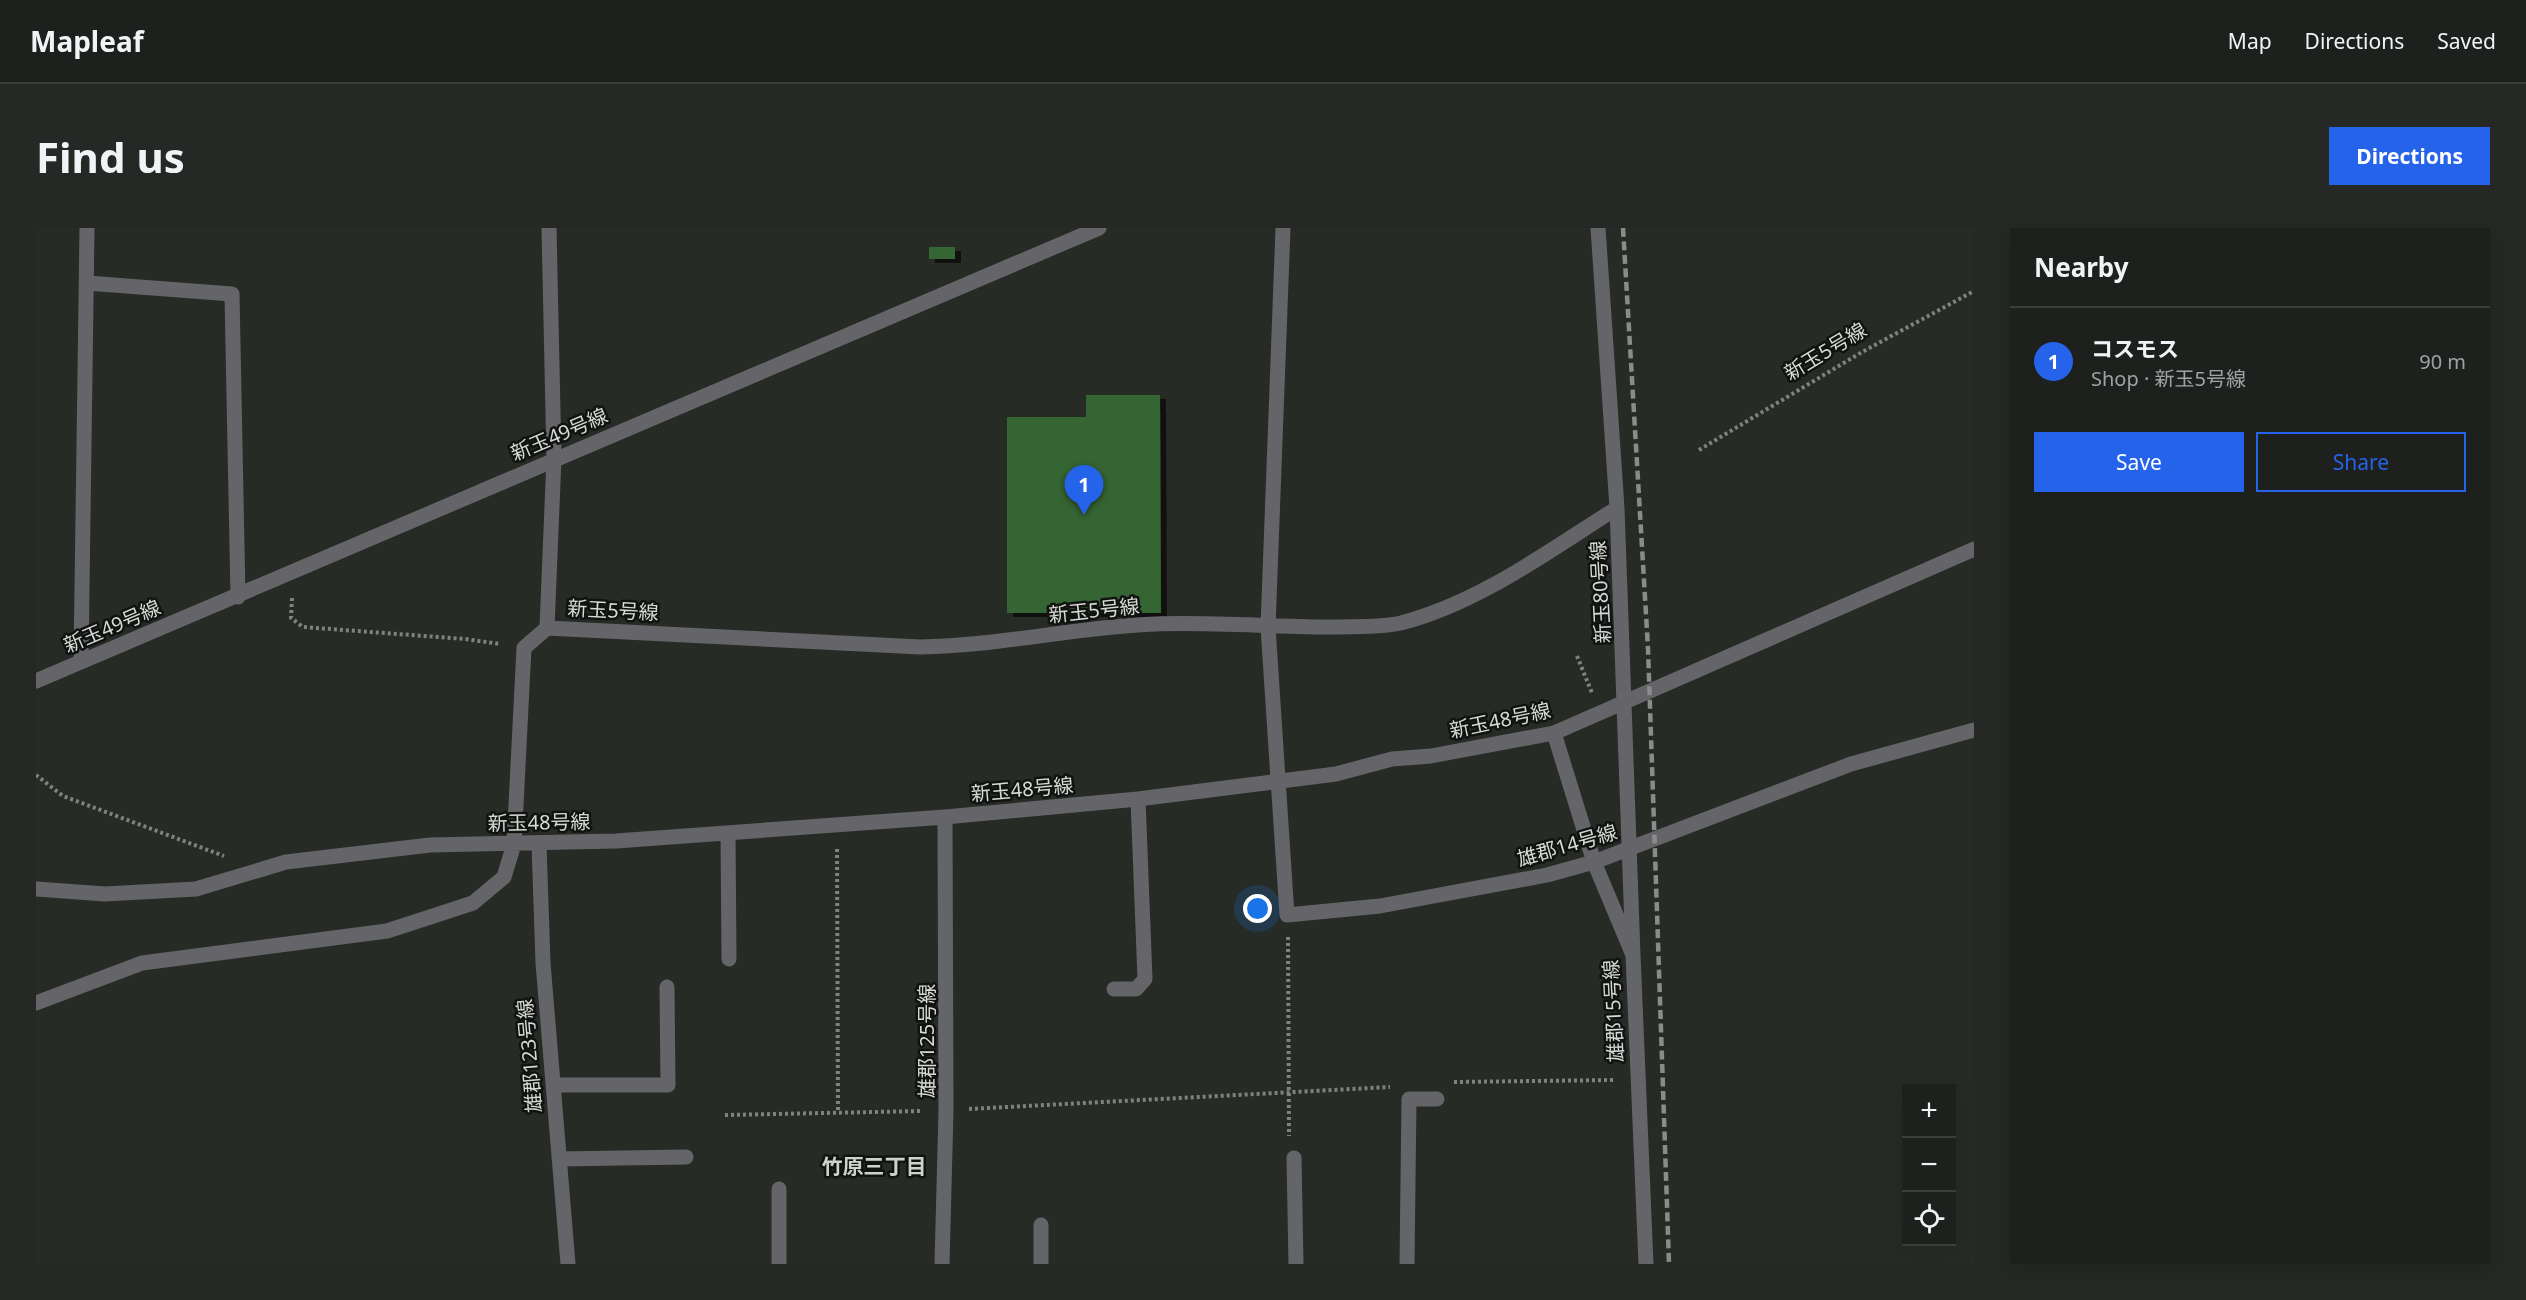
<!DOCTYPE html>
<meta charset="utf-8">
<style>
:root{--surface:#1d201c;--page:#252825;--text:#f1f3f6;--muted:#a0a3a3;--line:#3b3e3b;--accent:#2563eb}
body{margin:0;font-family:"Noto Sans","Noto Sans JP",sans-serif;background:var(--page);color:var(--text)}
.controls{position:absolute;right:18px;bottom:18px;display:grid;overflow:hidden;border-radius:0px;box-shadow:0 6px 24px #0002}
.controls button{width:54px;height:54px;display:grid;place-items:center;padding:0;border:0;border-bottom:2px solid var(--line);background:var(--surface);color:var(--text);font:30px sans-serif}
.you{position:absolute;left:1222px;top:681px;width:21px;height:21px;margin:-15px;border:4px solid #fff;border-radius:50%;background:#1a73e8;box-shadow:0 0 0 9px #1a73e833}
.badge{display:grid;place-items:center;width:39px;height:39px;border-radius:50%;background:var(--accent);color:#fff;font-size:20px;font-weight:700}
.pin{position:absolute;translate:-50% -50px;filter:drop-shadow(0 2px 3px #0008)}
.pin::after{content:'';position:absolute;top:32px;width:21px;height:18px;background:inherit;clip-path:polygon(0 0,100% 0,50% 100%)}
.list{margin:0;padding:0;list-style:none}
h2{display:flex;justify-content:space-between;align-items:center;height:78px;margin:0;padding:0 24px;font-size:26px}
h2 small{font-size:20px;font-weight:400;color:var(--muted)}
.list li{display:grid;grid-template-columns:39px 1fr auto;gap:18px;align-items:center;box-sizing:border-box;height:108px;padding:0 24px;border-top:2px solid var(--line)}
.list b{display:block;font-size:22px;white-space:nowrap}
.list p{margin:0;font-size:20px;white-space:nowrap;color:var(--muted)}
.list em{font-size:20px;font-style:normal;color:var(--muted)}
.actions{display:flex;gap:12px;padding:18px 24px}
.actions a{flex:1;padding:14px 0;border:2px solid var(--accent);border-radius:0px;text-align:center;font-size:21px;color:var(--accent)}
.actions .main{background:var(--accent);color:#fff}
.icon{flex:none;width:33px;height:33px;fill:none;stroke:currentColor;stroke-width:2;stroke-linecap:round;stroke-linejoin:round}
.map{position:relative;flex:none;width:1938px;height:1036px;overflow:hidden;border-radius:0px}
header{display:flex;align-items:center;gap:36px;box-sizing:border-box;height:84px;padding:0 30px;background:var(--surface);border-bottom:2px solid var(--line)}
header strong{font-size:28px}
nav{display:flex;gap:33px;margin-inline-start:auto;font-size:21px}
.intro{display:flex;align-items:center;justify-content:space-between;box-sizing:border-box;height:144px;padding:0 36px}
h1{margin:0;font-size:42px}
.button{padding:15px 27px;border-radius:0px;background:var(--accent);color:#fff;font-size:21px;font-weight:700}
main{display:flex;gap:36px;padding:0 36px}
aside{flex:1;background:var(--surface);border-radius:0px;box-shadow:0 6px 24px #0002}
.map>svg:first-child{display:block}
.building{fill:#346531;filter:url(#shadow)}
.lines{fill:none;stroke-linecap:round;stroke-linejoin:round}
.path{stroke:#7f837f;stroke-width:4;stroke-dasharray:3 3;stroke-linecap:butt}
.minor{stroke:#656569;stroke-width:15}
.rail{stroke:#898d89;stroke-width:4.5;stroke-dasharray:9 4.5;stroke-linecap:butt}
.labels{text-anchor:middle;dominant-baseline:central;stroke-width:5;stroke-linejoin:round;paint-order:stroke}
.street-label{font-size:20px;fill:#d6d9d6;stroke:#111311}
.neighbourhood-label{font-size:21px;font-weight:bold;fill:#cdd3cc;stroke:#111311}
</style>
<header>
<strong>Mapleaf</strong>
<nav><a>Map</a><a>Directions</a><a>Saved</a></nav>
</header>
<div class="intro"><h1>Find us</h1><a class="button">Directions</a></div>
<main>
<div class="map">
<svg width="1938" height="1036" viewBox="0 0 1938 1036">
<defs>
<filter id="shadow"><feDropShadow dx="6" dy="4" stdDeviation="0" flood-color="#0009"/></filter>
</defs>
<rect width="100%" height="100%" fill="#272b26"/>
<!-- building -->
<path class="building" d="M893 19H919V31H893Z
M1050 167H1124L1125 385H971V189H1050Z"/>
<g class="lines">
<!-- path -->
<path class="path" d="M1663 222 1826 124 1938 63
M256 370 255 390 267 399 429 411 464 416
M1541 428 1556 465
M0 547 27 568 188 628
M801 621 802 885
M1252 709 1253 908
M1418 854 1578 852
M933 881 1354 859
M689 887 886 883"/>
<!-- minor -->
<path class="minor" d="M1247 0 1232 399 1251 687 1344 678 1511 647 1558 634 1815 536 1938 502
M1562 0 1581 280 1597 727
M51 55 196 66 202 369
M511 400 884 419C963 418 1040 399 1119 396 1178 394 1238 399 1297 399 1319 398 1343 400 1365 395 1443 375 1514 322 1581 280
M45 433 51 0
M0 453 1063 0
M1518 505 1558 634 1597 727 1610 1036
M692 605 693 731
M503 616 507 735 532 1036
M0 661 69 666 160 661 250 634 394 617 580 613 909 589 1102 571 1300 546 1356 531 1395 528 1518 505 1938 321
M1078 761H1100L1109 751 1102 571
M0 775 106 735 351 703 437 675 468 649 478 616 488 420 511 400 518 230 513 0
M517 857H632L631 759
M1258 930 1260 1036
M523 931 650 929
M743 961V1036
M906 1036 910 882 909 589
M1005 1036V997
M1371 1036 1373 871H1401"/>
<!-- rail -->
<path class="rail" d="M1587 0 1612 420 1633 1036"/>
</g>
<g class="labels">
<!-- street labels -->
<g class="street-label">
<text transform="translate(1789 123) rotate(-31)">新玉5号線</text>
<text transform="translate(523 206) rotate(-23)">新玉49号線</text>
<text transform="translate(1564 364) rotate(-93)">新玉80号線</text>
<text transform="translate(577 382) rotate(3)">新玉5号線</text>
<text transform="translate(1058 382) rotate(-6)">新玉5号線</text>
<text transform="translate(76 398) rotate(-23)">新玉49号線</text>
<text transform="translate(1464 492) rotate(-12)">新玉48号線</text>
<text transform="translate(986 561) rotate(-5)">新玉48号線</text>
<text transform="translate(503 594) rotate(-1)">新玉48号線</text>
<text transform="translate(1531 617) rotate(-16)">雄郡14号線</text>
<text transform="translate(1577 783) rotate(-93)">雄郡15号線</text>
<text transform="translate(890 813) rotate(-90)">雄郡125号線</text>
<text transform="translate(493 828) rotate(-95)">雄郡123号線</text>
</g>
<!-- neighbourhood labels -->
<g class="neighbourhood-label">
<text x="838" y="938">竹原三丁目</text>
</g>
</g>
</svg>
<div class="controls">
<button>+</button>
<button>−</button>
<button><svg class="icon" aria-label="locate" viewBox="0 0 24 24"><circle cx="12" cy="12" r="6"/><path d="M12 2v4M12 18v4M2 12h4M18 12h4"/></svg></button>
</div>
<div class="you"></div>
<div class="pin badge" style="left:1048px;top:287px">1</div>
</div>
<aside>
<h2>Nearby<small></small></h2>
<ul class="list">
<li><span class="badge">1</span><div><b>コスモス</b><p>Shop · 新玉5号線</p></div><em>90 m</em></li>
</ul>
<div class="actions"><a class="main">Save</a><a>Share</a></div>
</aside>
</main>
